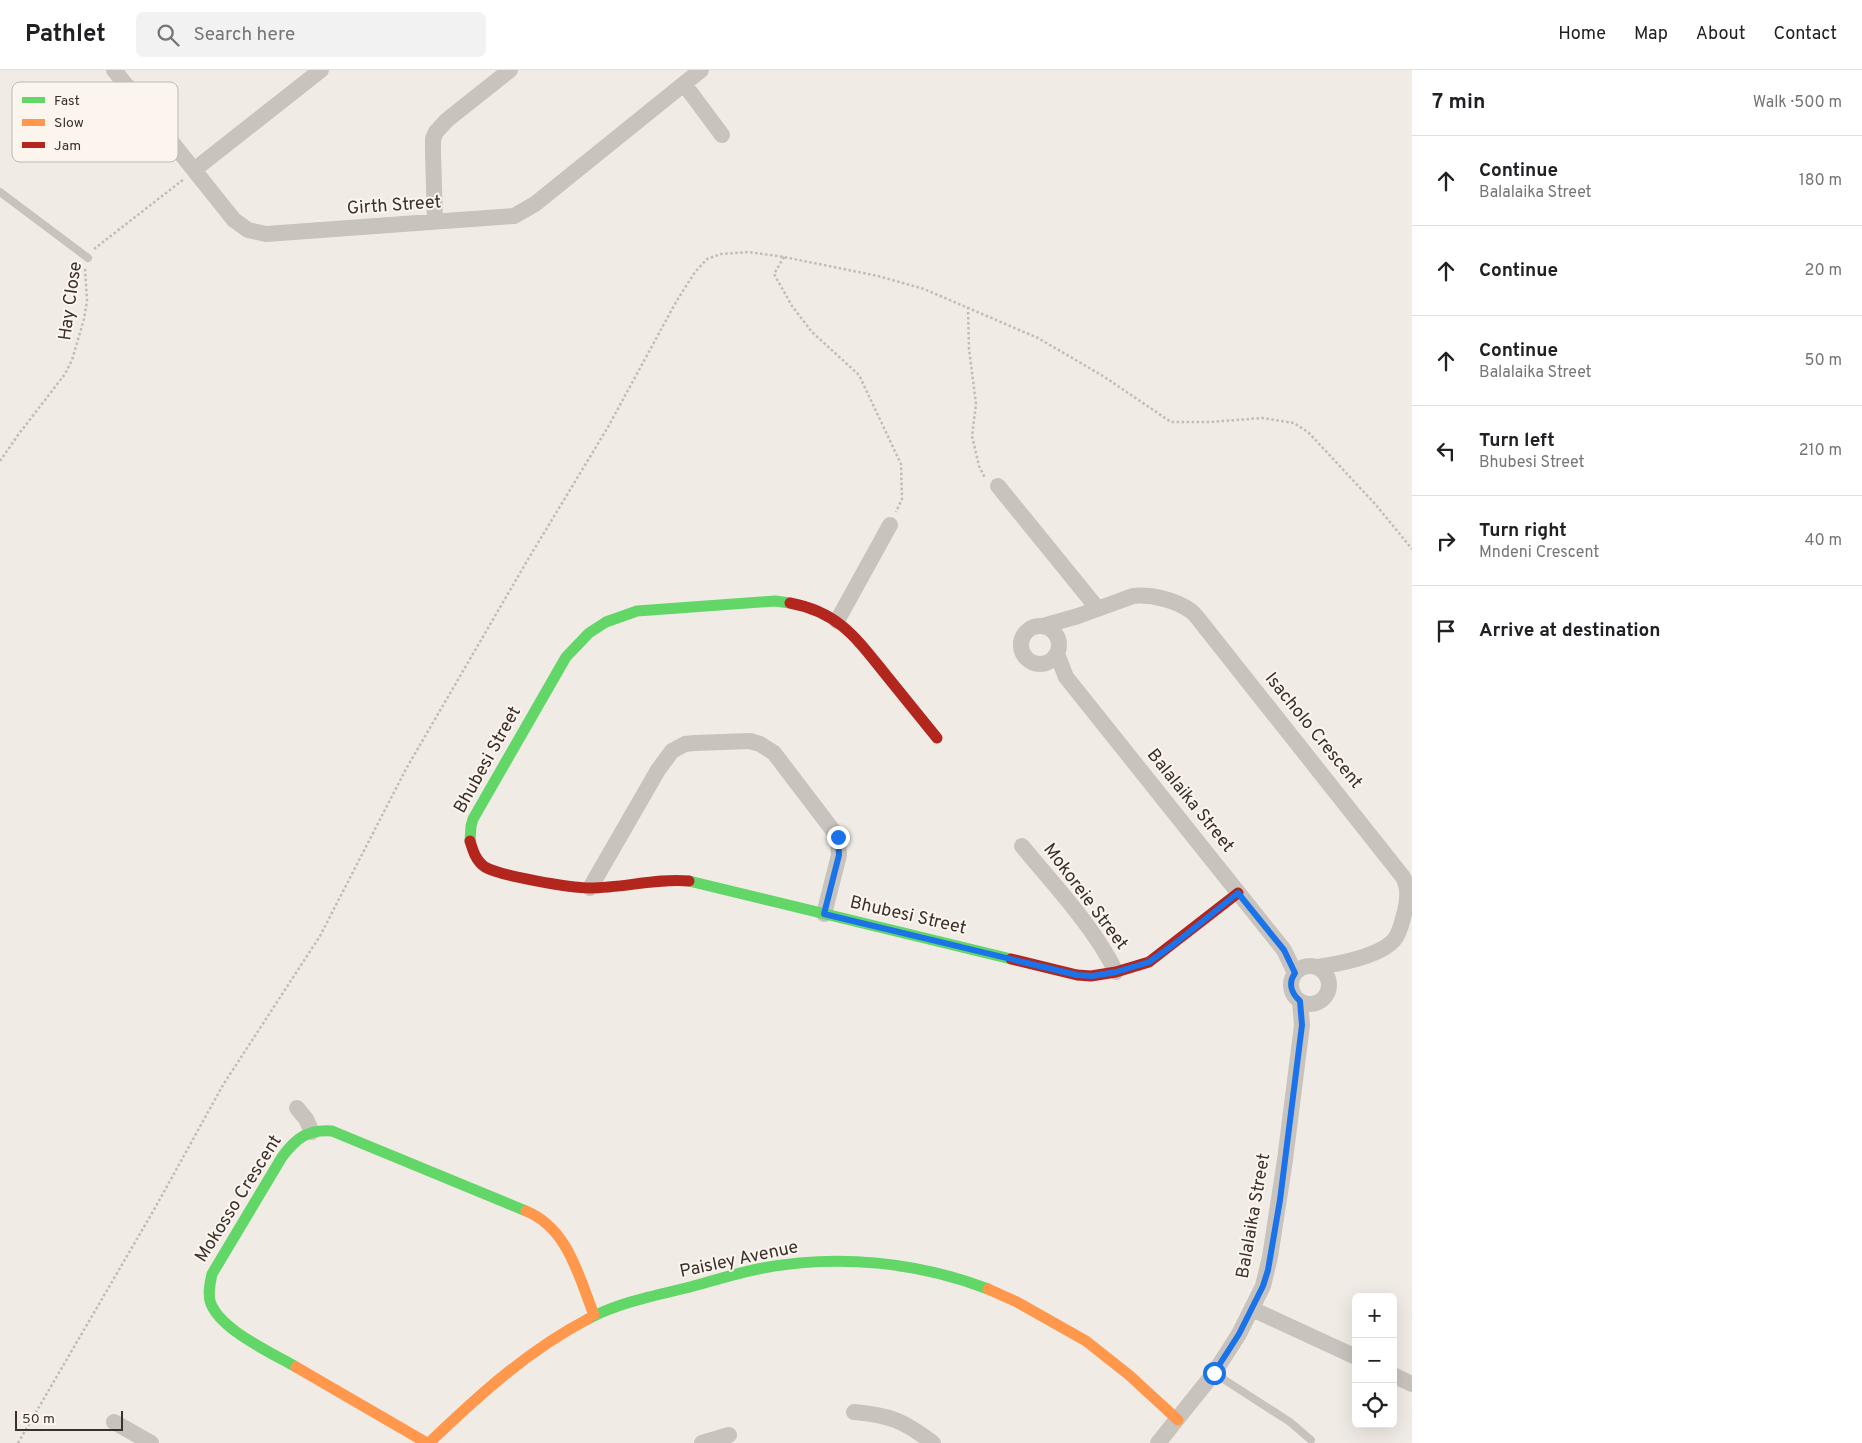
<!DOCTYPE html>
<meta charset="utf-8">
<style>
:root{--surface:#fff;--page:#f2f2f2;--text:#202124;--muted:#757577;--line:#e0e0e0}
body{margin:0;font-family:Overpass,sans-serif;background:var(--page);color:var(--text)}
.controls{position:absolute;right:15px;bottom:15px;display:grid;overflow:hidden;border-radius:8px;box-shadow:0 5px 20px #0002}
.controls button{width:45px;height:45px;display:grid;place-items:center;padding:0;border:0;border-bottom:1px solid var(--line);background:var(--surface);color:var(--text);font:25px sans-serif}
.scale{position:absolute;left:15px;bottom:12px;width:108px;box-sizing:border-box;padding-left:5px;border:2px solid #3b302b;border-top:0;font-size:14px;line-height:18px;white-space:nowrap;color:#3b302b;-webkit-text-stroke:4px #fbf5ee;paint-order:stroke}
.stop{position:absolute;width:15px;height:15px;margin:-11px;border:4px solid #1a73e8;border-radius:50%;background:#fff}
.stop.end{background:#1a73e8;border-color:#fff;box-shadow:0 1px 5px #0008}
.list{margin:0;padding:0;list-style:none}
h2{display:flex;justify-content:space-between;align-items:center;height:65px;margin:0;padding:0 20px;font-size:21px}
h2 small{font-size:16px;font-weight:400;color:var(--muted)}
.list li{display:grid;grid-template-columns:32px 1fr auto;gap:15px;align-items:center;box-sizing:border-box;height:90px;padding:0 20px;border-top:1px solid var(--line)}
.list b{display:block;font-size:19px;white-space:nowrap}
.list p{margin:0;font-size:16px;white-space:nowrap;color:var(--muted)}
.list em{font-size:16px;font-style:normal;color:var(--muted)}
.icon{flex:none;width:28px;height:28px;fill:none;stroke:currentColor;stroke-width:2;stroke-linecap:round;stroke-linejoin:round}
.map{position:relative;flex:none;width:1412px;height:1373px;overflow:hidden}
header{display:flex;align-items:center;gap:30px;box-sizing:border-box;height:70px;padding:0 25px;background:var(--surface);border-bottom:1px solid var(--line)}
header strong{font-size:24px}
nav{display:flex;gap:28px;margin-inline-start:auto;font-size:18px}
.search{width:350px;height:45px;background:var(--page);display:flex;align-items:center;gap:12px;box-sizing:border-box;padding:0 18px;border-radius:8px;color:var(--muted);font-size:19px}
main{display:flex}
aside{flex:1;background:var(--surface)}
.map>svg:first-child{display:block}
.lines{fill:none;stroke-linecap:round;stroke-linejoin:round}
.path{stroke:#c2bbb6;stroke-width:2.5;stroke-dasharray:2.5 2.5;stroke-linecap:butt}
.lane{stroke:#c9c3be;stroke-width:8}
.street{stroke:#c9c3be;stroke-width:16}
.fast{stroke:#63d668;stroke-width:11}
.slow{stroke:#ff974d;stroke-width:11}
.jam{stroke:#b3261e;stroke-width:11}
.route{stroke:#1a73e8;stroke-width:6}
.labels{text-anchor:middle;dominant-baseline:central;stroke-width:4;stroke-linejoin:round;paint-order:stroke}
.street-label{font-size:18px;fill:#3b302b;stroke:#fbf5ee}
.key{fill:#fbf5ee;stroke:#c1bab4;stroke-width:1}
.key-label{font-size:14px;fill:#3b302b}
</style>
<header>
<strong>Pathlet</strong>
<div class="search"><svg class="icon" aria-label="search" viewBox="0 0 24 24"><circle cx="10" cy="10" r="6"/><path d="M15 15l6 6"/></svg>Search here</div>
<nav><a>Home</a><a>Map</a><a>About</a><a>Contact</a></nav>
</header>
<main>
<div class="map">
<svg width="1412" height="1373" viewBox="0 0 1412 1373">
<rect width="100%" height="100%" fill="#f0ebe5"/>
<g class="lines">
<!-- path -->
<path class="path" d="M94 179 184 109
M784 187 774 204 792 236 812 262 859 305 901 394 902 429 896 442
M968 237 969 279 976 334 972 366 979 396 985 408
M0 391 18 365 65 304 72 290 84 249 87 231 85 198
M18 1373 155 1138 223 1015 320 866 406 699 527 491 608 357 676 232 695 202 707 189 721 184 749 182 784 187 878 206 924 219 1038 268 1103 306 1171 352H1210L1262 348 1294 353 1308 362 1376 435 1412 479"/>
<!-- lane -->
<path class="lane" d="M0 122 88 188
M1214 1303 1290 1352 1311 1370"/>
<!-- street -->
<path class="street" d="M114 0 234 150 248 160 266 164 514 146 535 134 701 0
M684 14 722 65
M194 100 321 0
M435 152 433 83V69L436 62 447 50 510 0
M998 416 1098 539
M837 551 890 455
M1021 575a19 19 0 1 1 38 0a19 19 0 1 1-38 0Z
M1043 556 1078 546 1133 526C1151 524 1176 530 1191 541 1196 545 1200 551 1204 556L1403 807C1409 818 1408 829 1405 841 1402 850 1401 862 1394 870 1380 886 1338 894 1318 897
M1057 584 1066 607 1284 880 1295 903
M1022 776C1054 815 1094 857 1116 902
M590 818 658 700 672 681 685 674 695 673 750 671 760 674 774 683 838 767 839 785 824 844
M1291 915a19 19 0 1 1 38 0a19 19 0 1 1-38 0Z
M297 1038 306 1049 312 1062
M1252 1239 1356 1287
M1393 1305 1412 1314
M854 1342C890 1345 904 1351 933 1373
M114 1352 151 1373
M702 1373 729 1365
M1158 1373 1214 1303 1239 1264 1263 1216 1270 1187 1285 1090 1302 955 1300 931"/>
<!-- fast -->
<path class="fast" d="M470 771 471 756 473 749 566 587 589 563 606 552 637 541 775 531 790 533
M689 811 1011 889
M588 1249C618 1233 653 1226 686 1218 712 1211 737 1203 763 1198 838 1184 918 1192 988 1219
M296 1297C272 1283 218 1259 210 1231 208 1222 210 1213 212 1204L282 1087C296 1068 308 1059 332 1061L526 1141"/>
<!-- slow -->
<path class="slow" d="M526 1141C568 1158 579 1207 594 1245
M988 1219 1017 1232 1086 1271 1129 1305 1178 1350
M296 1297 427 1373
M429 1373C478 1326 527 1281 588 1249"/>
<!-- jam -->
<path class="jam" d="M790 533C839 542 857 569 886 605 903 626 920 647 937 668
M470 771C473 781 476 791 485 797 500 806 571 818 590 818 624 818 656 808 689 811
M1011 889 1077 905 1091 906 1116 902 1149 892 1238 823"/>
</g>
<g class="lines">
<!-- route -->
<path class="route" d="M838 767 839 785 824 844 1077 905 1092 906 1116 902 1149 892 1173 875 1238 823 1284 880 1295 903C1288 913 1291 923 1300 931L1302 955 1280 1130 1268 1200 1263 1216 1239 1264 1214 1303"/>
</g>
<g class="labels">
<!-- street labels -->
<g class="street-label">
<text transform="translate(394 136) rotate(-4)">Girth Street</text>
<text transform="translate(71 231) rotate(-82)">Hay Close</text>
<text transform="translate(1313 661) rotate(51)">Isacholo Crescent</text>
<text transform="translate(488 690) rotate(-61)">Bhubesi Street</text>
<text transform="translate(1190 731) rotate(51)">Balalaika Street</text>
<text transform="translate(1085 827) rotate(53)">Mokoreie Street</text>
<text transform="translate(908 846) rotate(13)">Bhubesi Street</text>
<text transform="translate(239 1129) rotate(-58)">Mokosso Crescent</text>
<text transform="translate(1254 1146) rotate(-80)">Balalaika Street</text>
<text transform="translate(739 1190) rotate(-12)">Paisley Avenue</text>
</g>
</g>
<!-- legend -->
<rect x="12" y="12" width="166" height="80" rx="8" class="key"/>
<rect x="22" y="27" width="23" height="6" fill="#63d668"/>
<rect x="22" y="49" width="23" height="7" fill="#ff974d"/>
<rect x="22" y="72" width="23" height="6" fill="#b3261e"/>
<g class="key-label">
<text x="54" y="35">Fast</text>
<text x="54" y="57">Slow</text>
<text x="54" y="80">Jam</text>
</g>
</svg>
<div class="controls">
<button>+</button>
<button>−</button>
<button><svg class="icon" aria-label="locate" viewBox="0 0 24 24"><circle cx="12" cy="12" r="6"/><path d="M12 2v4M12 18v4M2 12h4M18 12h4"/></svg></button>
</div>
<div class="scale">50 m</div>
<div class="stop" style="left:1214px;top:1303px"></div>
<div class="stop end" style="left:838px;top:767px"></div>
</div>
<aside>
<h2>7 min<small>Walk · 500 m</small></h2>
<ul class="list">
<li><svg class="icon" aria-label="ahead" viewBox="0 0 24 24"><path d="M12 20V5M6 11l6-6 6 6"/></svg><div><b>Continue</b><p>Balalaika Street</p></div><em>180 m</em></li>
<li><svg class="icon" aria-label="ahead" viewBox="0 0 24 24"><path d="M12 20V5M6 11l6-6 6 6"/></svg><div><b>Continue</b></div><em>20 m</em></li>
<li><svg class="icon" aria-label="ahead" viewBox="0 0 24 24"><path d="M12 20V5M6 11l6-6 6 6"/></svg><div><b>Continue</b><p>Balalaika Street</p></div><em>50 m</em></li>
<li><svg class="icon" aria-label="left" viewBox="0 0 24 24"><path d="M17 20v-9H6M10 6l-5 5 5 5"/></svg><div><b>Turn left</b><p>Bhubesi Street</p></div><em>210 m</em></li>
<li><svg class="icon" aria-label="right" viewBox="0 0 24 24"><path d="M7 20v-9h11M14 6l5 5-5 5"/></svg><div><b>Turn right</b><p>Mndeni Crescent</p></div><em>40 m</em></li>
<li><svg class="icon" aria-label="arrive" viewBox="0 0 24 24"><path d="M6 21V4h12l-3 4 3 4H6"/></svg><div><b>Arrive at destination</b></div></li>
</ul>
</aside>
</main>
